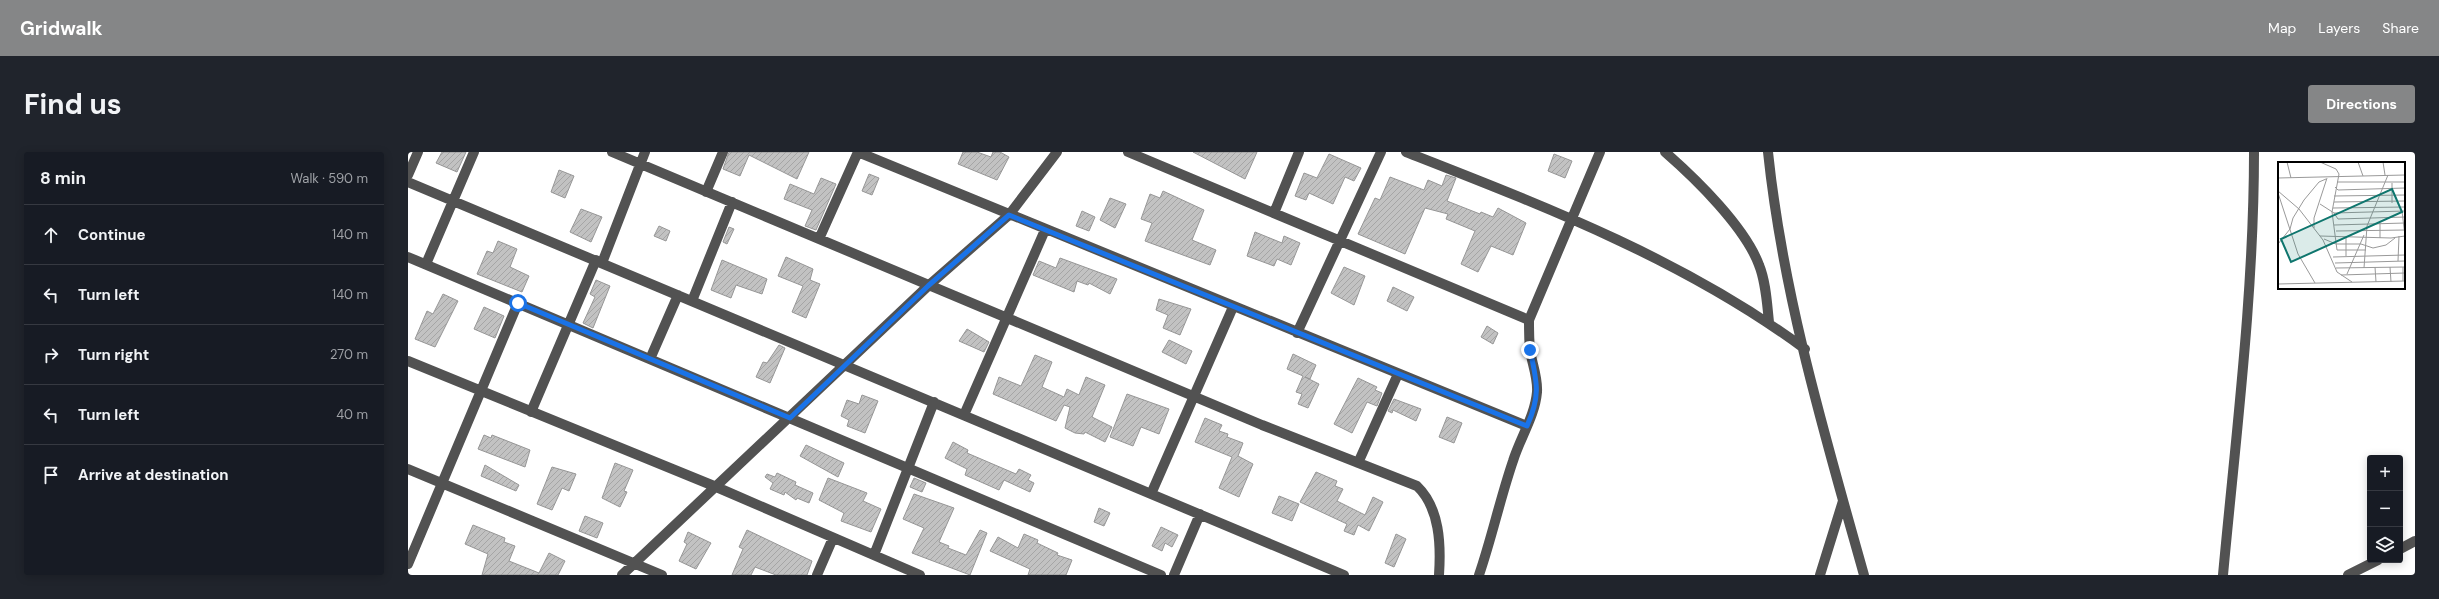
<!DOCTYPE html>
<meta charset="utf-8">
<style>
:root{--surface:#171b24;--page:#20242c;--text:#f1f3f6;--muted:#9ea1a6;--line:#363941;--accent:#858687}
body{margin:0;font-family:"DM Sans",sans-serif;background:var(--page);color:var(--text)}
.controls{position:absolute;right:12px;bottom:12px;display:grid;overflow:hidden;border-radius:4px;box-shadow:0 2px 10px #0003}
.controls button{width:36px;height:36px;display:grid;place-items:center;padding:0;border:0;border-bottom:1px solid var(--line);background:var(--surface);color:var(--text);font:20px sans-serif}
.stop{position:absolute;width:12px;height:12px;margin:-9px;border:3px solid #1a73e8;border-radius:50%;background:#fff}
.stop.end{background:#1a73e8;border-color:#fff;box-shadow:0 1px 4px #0008}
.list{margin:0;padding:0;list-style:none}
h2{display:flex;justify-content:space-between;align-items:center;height:52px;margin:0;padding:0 16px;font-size:17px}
h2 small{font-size:13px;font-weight:400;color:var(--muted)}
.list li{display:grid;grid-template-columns:26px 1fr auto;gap:12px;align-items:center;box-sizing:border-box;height:60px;padding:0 16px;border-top:1px solid var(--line)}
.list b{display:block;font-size:15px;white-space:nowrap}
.list em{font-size:13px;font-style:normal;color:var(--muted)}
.icon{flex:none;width:22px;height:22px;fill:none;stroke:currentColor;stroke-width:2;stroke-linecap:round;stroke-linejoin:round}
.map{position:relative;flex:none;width:2007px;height:423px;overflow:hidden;border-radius:4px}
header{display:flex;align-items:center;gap:24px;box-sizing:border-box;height:56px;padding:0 20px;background:var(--accent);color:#fff}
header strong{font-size:19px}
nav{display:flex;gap:22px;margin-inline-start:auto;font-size:14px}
.intro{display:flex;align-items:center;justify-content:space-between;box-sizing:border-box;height:96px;padding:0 24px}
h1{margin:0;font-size:28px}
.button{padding:10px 18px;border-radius:4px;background:var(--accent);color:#fff;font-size:14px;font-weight:700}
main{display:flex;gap:24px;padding:0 24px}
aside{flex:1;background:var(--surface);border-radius:4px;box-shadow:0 2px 10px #0003}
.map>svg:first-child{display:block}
.building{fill:url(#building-hatch);stroke:#969696}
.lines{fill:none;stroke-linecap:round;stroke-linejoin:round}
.minor{stroke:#525252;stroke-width:10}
.route{stroke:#1a73e8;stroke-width:5}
.inset-road{fill:none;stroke:#999;stroke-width:1}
.view{fill:#0f766e;fill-opacity:0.15;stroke:#0f766e;stroke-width:2}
.inset-edge{fill:none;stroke:#000;stroke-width:2}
</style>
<header>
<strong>Gridwalk</strong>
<nav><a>Map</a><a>Layers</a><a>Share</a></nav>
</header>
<div class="intro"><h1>Find us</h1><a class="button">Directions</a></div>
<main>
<aside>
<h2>8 min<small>Walk · 590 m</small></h2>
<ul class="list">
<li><svg class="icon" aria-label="ahead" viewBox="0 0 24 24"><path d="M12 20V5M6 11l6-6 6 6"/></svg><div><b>Continue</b></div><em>140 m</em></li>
<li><svg class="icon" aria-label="left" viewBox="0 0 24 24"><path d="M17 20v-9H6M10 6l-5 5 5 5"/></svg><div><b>Turn left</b></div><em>140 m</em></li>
<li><svg class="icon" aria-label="right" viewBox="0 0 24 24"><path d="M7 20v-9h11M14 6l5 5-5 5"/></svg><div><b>Turn right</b></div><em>270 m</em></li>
<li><svg class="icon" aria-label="left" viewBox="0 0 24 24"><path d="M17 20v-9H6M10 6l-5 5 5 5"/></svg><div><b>Turn left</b></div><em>40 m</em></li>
<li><svg class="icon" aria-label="arrive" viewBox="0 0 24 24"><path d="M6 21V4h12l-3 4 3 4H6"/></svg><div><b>Arrive at destination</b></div></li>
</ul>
</aside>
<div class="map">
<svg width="2007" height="423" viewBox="0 0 2007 423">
<defs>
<pattern id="building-hatch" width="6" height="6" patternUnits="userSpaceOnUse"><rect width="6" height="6" fill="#c2c2c2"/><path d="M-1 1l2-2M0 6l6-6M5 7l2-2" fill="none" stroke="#a5a5a5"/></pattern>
</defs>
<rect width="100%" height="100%" fill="#fff"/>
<!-- building -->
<path class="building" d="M34 0H58L49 20 28 11Z
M321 0H401L389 27 341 3 332 24 315 17Z
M555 0H569L583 5 585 0H592L601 5 589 28 550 12Z
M785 0H849L837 27Z
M921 2 953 16 946 29 937 25 925 52 901 41 898 48 887 44 896 21 909 26Z
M1146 2 1164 9 1157 26 1140 19Z
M151 18 166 24 157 46 143 40Z
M461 22 471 26 464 43 454 39Z
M1038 23 1048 26 1039 49 1072 62 1073 60 1085 65 1090 56 1118 71 1105 103 1083 94 1070 120 1053 112 1067 79 1038 67 1040 62 1017 56 997 102 950 82 967 46 972 48 982 25 1016 38 1020 28 1034 34Z
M413 26 428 32 408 78 397 74 404 58 376 47 382 32 406 42Z
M755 39 796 58 784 88 808 98 802 113 737 89 744 71 733 67 742 42 752 46Z
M702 46 718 52 707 76 692 68Z
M173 57 194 65 183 90 162 80Z
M674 59 687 65 681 79 668 74Z
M251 74 262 79 258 89 246 84Z
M321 75 326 77 319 92 315 90Z
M847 80 874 91 876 84 892 91 883 113 869 107 866 114 839 104Z
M90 89 109 97 102 115 121 124 114 140 69 122 79 99 85 101Z
M378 105 405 117 402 128 412 132 398 166 384 160 395 134 370 124Z
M652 106 709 127 702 142 681 131 680 133 669 129 666 140 625 123 631 109 648 116Z
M314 108 359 127 354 142 328 133 323 146 303 138Z
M936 115 957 124 946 153 923 141Z
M188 128 202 134 185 176 175 171 187 145 182 142Z
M985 135 1006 145 999 159 979 149Z
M35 142 50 149 27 195 7 187 19 159 25 162Z
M751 147 783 157 772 183 755 176 760 163 748 158Z
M76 155 96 164 87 186 66 177Z
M1079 174 1090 181 1085 192 1073 185Z
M559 177 581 190 576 200 551 189Z
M761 188 784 199 778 212 754 200Z
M371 193 377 196 362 231 348 225 355 210 359 211Z
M885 202 908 213 902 227 897 225 911 232 900 256 890 252 894 242 888 240 895 224 879 217Z
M627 203 644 210 634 235 656 245 659 237 671 243 678 225 697 233 684 265 704 275 697 290 677 280 676 282 667 281 657 276 662 255 656 253 648 269 585 242 591 225 613 234Z
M950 226 969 235 967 238 974 241 969 254 959 250 944 281 926 272Z
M719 242 761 257 751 282 733 275 725 294 702 285Z
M454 243 470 249 457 281 439 274 441 268 433 264 439 248 451 252Z
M986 247 1013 257 1008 269 985 258 984 261 980 259Z
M1039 265 1054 271 1046 291 1031 285Z
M797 266 814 273 811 279 820 282 819 285 835 291 830 304 845 312 831 345 811 336 824 305 787 290Z
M76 283 83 286 84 283 122 298 117 315 70 297Z
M545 290 560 298 559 301 608 322 611 317 623 323 620 328 626 331 622 340 596 328 591 338 557 323 559 317 537 306Z
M398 293 436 311 430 325 392 304Z
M207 311 225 318 216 339 219 340 212 355 194 346Z
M77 313 111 333 108 339 73 324Z
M144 315 168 322 161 339 154 336 144 358 129 352Z
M908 320 929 329 927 334 935 337 929 349 957 363 965 345 975 350 961 379 950 373 946 383 936 379 939 372 892 350Z
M369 321 388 330 387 333 405 341 401 351 389 346 388 348 377 340 376 343 362 337 365 331 357 325 359 322 367 325Z
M420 326 459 341 455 349 473 357 463 380 433 369 436 361 411 348Z
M506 326 518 331 514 340 502 335Z
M506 342 546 356 531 390 541 394 540 396 558 403 572 378 579 381 562 423 504 401 516 376 495 367Z
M871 344 891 352 884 369 864 361Z
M691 356 702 361 696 374 686 370Z
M177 364 195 371 189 386 171 379Z
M65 373 97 386 96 390 107 394 101 409 131 421 141 401 157 409 150 423H74L80 402 57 392Z
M753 375 770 383 764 395 757 391 754 399 744 394Z
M339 378 404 409 399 423H368L347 415 343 423H324L335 397 331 395Z
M280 380 303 391 288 417 271 409 279 392 276 390Z
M616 382 630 388 629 391 650 401 649 403 664 408 658 423H620L622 417 582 399 590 385 610 396Z
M988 382 998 387 986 415 977 411Z"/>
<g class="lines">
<!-- minor -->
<path class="minor" d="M204 0 854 273 1009 334C1032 356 1033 393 1031 423
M450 0 1119 274
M720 0 1121 168
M998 0C1136 54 1277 108 1397 197
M1257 0C1288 27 1337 75 1351 113 1358 130 1359 152 1361 170
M1360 0C1375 144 1417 284 1456 423
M0 23 10 0
M0 30 936 423
M298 40 315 0
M866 61 891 0
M411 87 450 0
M0 105 753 423
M194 111 237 0
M18 112 66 0
M284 149 324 50
M889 181 973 0
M242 207 270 143
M0 209 306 334 512 423
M123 260 188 108
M556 263 637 78
M950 311 990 222
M0 317 254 423
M743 342 825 155
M1992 397 2007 389
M466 403 526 250
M0 412 110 151
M214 423 520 134 601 63 649 0
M409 423 425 386
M766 423 792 362
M1071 423C1084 385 1092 347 1105 309 1112 286 1127 264 1129 240 1130 225 1124 212 1122 198 1121 188 1121 178 1121 168L1192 0
M1412 423 1435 349
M1815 423C1828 282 1846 141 1846 0
M1940 423 1970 408"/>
</g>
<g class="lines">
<!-- route -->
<path class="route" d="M110 151 382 266 520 134 601 63 1119 274C1133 243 1129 230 1122 198"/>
</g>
<!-- overview -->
<g transform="translate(1870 10)">
<rect width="127" height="127" fill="#fff"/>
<path class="inset-road" d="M9 0 13 16M42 0 58 7 61 12 54 50 59 88H88M80 0 85 14M105 0 107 13M0 16 127 13M59 20H127M114 21V41M57 25 60 28 127 26M0 29 21 47 45 78 59 110 74 120M0 31 20 92 37 121M56 34 127 33M56 40 127 39M42 42 56 51 127 49M55 46 127 45M124 49 127 74M56 51 60 57 127 55M102 61V76M56 63 127 61M36 66V56L49 16M58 69 127 68M42 74 113 76 127 74M68 75V94M46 77 58 82H83L95 86 108 83 117 76M0 82 12 67 15 56 26 38 41 20 48 17M55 95 127 93M120 99 121 74M57 101 127 99M97 105 98 120M112 105 113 120M125 105V119M58 106 127 105M86 106 89 64 110 13M69 112 86 73M63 113 127 111M0 122 127 119"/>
<path class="view" d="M114 27 124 50 13 100 3 77Z"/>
<rect width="127" height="127" class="inset-edge"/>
</g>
</svg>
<div class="controls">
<button>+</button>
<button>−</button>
<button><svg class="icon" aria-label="layers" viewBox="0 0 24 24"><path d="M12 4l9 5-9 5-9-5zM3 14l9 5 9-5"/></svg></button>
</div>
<div class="stop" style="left:110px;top:151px"></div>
<div class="stop end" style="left:1122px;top:198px"></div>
</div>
</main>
